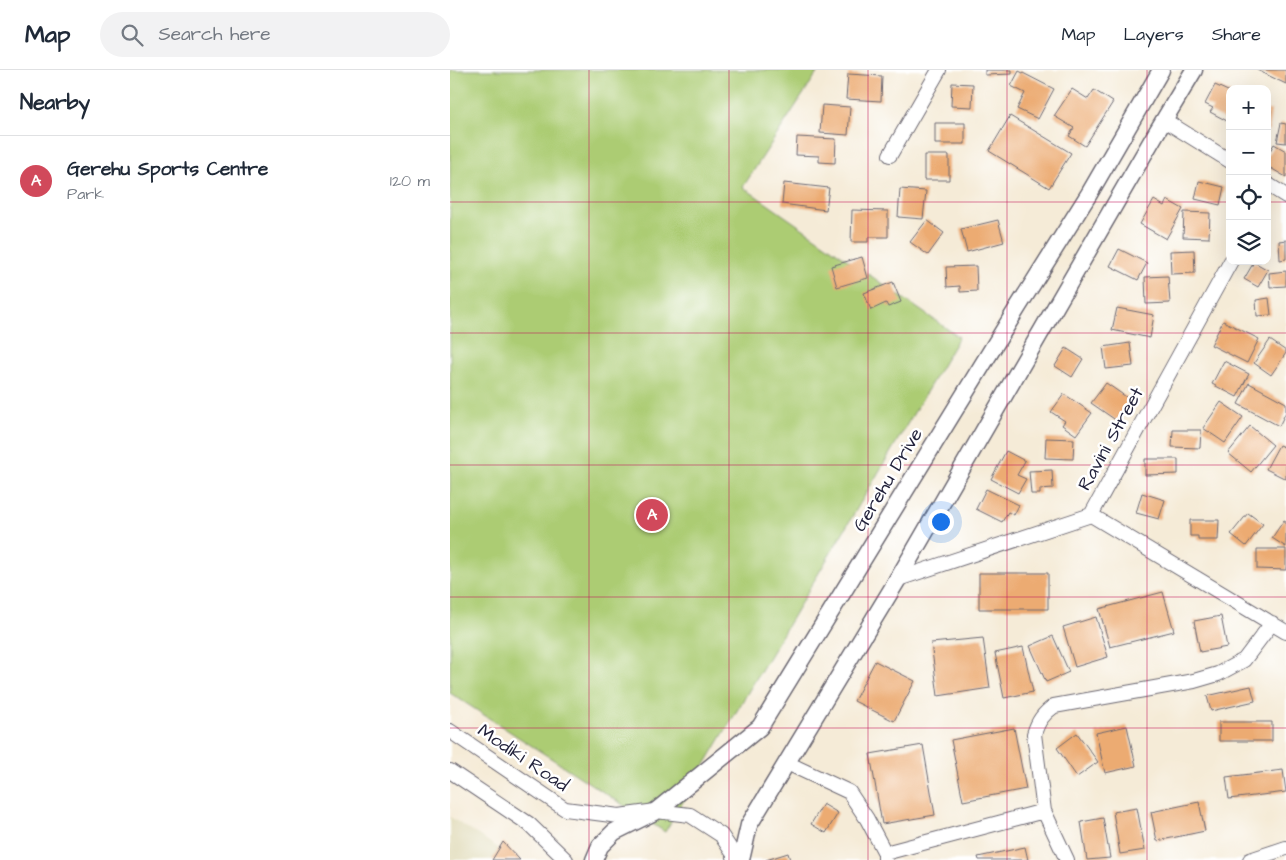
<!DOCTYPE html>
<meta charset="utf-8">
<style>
:root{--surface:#fff;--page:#f2f2f3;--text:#1f2937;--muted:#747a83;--line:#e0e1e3;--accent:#d1495b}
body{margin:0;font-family:"Architects Daughter",sans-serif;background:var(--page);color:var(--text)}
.controls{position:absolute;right:15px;top:15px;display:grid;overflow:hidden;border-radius:10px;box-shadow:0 5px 20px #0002}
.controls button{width:45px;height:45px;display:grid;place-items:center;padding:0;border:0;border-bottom:1px solid var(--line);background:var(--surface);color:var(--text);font:25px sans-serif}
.you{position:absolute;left:490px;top:451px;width:18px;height:18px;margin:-12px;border:4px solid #fff;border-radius:50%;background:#1a73e8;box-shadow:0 0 0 8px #1a73e833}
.badge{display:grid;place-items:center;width:32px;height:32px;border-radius:50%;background:var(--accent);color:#fff;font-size:16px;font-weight:700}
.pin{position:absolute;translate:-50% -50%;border:2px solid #fff;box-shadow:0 1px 5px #0006}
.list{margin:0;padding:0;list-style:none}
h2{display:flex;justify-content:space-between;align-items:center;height:65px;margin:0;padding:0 20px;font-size:21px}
h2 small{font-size:16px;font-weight:400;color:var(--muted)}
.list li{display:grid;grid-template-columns:32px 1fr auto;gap:15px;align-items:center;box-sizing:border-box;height:90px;padding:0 20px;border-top:1px solid var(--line)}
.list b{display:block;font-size:19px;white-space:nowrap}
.list p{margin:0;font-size:16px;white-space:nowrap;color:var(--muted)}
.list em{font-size:16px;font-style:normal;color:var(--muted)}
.icon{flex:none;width:28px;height:28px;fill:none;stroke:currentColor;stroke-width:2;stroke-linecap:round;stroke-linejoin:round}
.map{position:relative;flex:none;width:836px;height:790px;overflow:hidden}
header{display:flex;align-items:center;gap:30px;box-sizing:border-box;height:70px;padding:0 25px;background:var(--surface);border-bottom:1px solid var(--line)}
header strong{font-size:24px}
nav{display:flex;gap:28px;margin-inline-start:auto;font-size:18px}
.search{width:350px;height:45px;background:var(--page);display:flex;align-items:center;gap:12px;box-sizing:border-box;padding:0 18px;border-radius:28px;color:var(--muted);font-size:19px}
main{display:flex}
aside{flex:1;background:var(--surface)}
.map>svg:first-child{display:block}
.built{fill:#e1dcba}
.green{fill:#accc73;stroke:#677757}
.building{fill:#ecab72}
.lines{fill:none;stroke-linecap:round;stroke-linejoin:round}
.minor-casing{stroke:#6c6872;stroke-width:16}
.tertiary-casing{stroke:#6c6872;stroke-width:19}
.minor{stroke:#fff;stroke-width:14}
.tertiary{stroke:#fff;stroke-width:16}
.grid{fill:none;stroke:#c2185b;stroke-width:1;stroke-opacity:0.55}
.labels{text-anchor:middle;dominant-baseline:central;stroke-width:5;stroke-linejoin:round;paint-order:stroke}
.street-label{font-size:19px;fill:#22223b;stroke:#fff}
</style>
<header>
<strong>Map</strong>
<div class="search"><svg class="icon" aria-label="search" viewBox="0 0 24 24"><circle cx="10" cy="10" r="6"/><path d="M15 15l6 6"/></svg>Search here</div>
<nav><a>Map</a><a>Layers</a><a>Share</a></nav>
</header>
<main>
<aside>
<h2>Nearby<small></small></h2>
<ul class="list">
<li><span class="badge">A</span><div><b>Gerehu Sports Centre</b><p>Park</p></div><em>120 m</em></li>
</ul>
</aside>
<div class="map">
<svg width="836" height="790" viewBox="0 0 836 790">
<rect width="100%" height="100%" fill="#fff"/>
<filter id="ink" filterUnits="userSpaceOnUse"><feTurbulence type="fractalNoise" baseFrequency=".02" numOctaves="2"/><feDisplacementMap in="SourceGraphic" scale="10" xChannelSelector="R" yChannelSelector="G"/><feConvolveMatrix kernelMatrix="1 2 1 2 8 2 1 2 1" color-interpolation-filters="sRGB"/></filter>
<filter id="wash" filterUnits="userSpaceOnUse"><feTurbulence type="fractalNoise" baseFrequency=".0096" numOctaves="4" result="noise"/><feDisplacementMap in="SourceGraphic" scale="20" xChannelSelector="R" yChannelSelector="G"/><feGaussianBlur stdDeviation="1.12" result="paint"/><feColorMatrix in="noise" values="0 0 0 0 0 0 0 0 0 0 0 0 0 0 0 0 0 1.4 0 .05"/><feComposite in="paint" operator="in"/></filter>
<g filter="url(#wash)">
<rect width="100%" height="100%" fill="#f5ebd7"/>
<!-- built -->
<path class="built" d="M0 747 67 790H0Z"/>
<!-- green -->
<path class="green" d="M0 0H369L293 117 509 267 215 762 0 623Z"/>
<g id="blocks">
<!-- building -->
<path class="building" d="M535 0H562V4L535 5Z
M807 0H836V14Z
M569 1 604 19 588 49 567 39 575 23 561 16Z
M398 4 432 6 431 31 396 29Z
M502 13 523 14 522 37 501 36Z
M765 15 780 22 779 52 760 42 763 38 755 34Z
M622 19 638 29 644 20 663 32 635 76 619 66 624 58 604 46Z
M372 35 400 37 398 65 370 63Z
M817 40H821L819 60H817Z
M560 46 621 83 599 118 539 81Z
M485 53H515V74H485Z
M831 53 836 54V73L827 72Z
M347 67 386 69 385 93 369 92V86L346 85Z
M824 74 836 81V107L817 96V86Z
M474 85H499V110H474Z
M749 111 774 117 770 135 745 129Z
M334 113 379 118 376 140 332 134Z
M450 119 476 121 473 149 448 147Z
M704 130 714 136 717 130 733 139 716 169 690 154Z
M402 140 438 141V167H418V172H401Z
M734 142 760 143 759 168 733 167Z
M477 150 494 163 478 185 460 172Z
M548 150 554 172 517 182 511 159Z
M836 170V189L830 190 829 171Z
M669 179 697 193 688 210 660 196Z
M744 180 745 203 721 204 720 181Z
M412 187 418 208 387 217 381 196Z
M804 192 818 200 808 217 794 209Z
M526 196 527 221 510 222V216L497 217 496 197Z
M836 201V216L820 217 819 203Z
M718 206 720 233 696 234 695 207Z
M443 212 451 232 438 237 436 233 421 240 414 223Z
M819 228 821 245 807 246 806 230Z
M667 238 704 245 700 268 662 260Z
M773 251 809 269 797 293 761 275Z
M820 270 836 281V283L821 305 804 293Z
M680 273 683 296 656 299 653 277Z
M616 278 633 289 622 307 605 296Z
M774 291 799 304 787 327 762 314Z
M656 313 682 331 667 351 641 333Z
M799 313 836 333V342L829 356 788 334Z
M614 324 642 343 626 365 612 355 615 351 601 342Z
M771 332 793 347 775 373 753 358Z
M800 356 823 375 801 402 778 383Z
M723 360H751L750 378 722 377Z
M596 368 624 369 623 389 595 388Z
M829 375 836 378V409L816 399Z
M556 381 575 391 567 405 576 409 568 423 541 409Z
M695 389H728V404L695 405Z
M602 400 603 418 590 419V424H581L579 401Z
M536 419 569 435 564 445 558 442 552 452 526 439Z
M692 423 715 430 709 449 686 443Z
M798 443 813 454 796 476 781 464Z
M740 450H769L768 470H748V466H740Z
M834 450 836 451V477L822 468Z
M807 479H836V500L807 499Z
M529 503H598V539H529Z
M713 522 724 561 660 577 649 539Z
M771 546 777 577 750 582 744 551Z
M646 547 658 587 625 597 613 557Z
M603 566 619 602 596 612 580 576Z
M533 568 540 618 488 626 481 573Z
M573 577 583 622 554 628 545 583Z
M425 591 465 611 444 651 404 631Z
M801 616 805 631 761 641 757 626Z
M769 652H822V671H769Z
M677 656 686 696 655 703 646 663Z
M564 658 576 719 513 731 501 670Z
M627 663 648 692 627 707 607 678Z
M473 675 485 745 432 754 420 684Z
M833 700 836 722 779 729 776 707Z
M749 732 755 761 707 771 701 742Z
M373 734 388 743 376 763 361 754Z
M687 738 695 780 670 784 663 742Z
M653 748 660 788 637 790 631 752Z
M53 772 70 790H42Z
M575 777 578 790H529L528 787Z
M338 783 340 790H316Z"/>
</g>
</g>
<g filter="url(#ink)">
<use href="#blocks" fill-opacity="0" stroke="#6c6872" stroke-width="1"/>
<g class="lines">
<!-- minor casing -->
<g class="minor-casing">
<path id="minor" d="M714 50 780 91
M440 85 489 0
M817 114 836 126
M781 191 641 445 836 562
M448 509 641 445
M0 661 115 739 169 746 206 741 240 745 271 765 283 783 285 790
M337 693 399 722 417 749 435 783V790
M0 701 79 754 116 790
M435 783 594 741
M617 790 594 741 584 664C588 651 593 644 604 636L744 611 768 604 794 590 822 553
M800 790 836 778"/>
</g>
<!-- tertiary casing -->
<g class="tertiary-casing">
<path id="tertiary" d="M144 790 150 776 164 762 206 741 310 657 568 237 639 124 711 0
M291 790 299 755 448 509 705 65 744 0"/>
</g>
<!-- minor -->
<use href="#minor" class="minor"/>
<!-- tertiary -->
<use href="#tertiary" class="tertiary"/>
</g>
</g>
<!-- grid -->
<path class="grid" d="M139 0V790M279 0V790M418 0V790M557 0V790M697 0V790M0 132H780M817 132H836M0 263H836M0 395H836M0 527H836M0 658H836"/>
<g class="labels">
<!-- street labels -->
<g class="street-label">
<text transform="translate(661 369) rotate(-61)">Ravini Street</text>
<text transform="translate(438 410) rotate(-59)">Gerehu Drive</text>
<text transform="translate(73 688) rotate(34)">Modiki Road</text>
</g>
</g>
</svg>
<div class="controls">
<button>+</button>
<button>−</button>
<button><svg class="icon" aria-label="locate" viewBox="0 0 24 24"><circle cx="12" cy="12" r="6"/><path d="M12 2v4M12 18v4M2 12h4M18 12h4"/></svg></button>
<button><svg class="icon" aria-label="layers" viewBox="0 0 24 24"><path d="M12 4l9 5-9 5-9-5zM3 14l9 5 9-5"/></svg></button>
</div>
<div class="you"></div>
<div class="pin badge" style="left:202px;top:445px">A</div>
</div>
</main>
